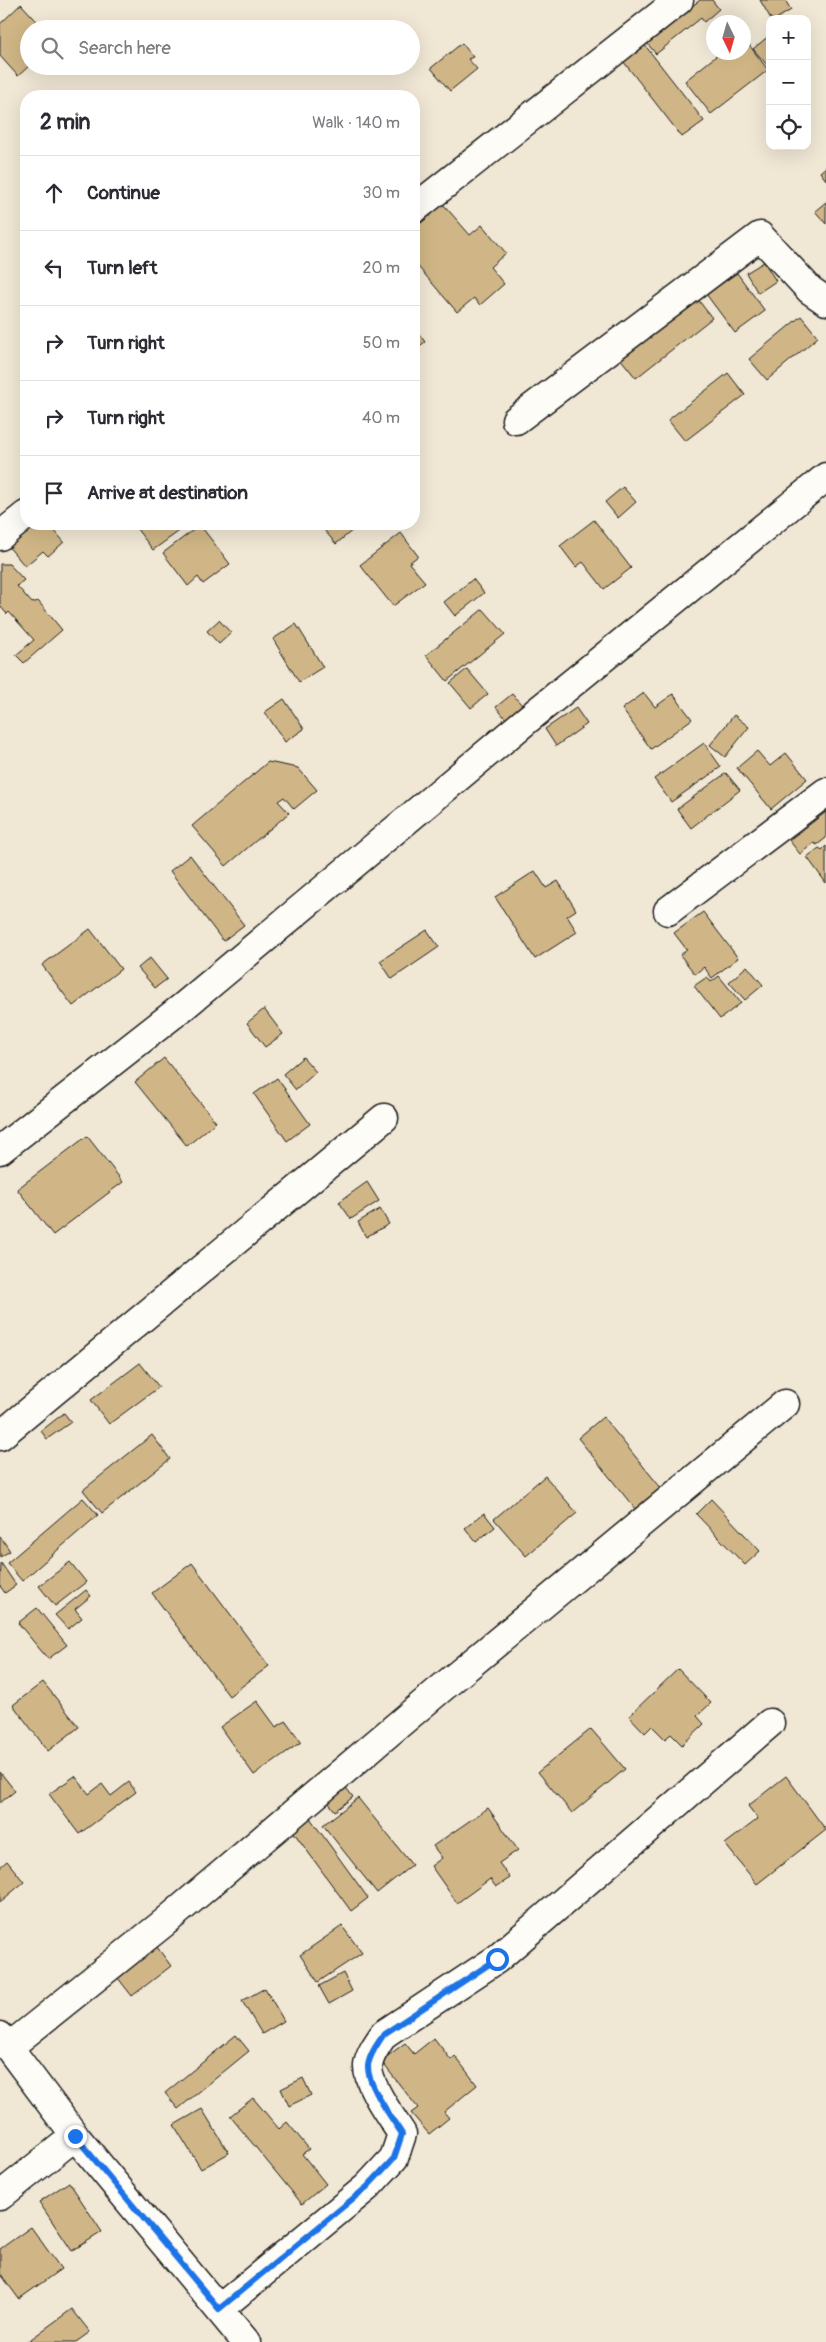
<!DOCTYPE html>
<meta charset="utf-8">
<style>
:root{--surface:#fff;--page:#f7f7f7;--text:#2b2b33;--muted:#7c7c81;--line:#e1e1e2}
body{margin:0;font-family:Pangolin,sans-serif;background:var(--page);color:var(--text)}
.controls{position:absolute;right:15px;top:15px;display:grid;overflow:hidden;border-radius:10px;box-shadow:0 5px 20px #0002}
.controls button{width:45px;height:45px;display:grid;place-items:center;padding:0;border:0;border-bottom:1px solid var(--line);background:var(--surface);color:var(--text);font:25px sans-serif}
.compass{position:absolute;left:706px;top:15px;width:45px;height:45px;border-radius:50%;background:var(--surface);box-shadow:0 5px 20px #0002;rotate:175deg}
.stop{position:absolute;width:15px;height:15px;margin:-11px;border:4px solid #1a73e8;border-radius:50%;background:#fff}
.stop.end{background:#1a73e8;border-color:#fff;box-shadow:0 1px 5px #0008}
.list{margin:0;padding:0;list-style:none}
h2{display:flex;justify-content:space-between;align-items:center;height:65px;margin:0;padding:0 20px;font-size:21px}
h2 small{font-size:16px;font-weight:400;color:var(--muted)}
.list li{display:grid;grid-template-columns:32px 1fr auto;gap:15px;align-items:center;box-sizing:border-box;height:75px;padding:0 20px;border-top:1px solid var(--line)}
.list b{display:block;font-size:19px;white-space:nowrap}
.list em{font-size:16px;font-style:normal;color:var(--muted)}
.icon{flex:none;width:28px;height:28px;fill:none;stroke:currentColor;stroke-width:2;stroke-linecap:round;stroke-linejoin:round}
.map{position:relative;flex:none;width:826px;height:2342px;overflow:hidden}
.search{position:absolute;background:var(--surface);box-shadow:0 5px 20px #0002;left:20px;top:20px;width:400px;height:55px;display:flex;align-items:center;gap:12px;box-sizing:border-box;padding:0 18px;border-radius:28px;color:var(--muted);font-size:19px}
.panel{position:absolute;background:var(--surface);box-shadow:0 5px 20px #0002;left:20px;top:90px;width:400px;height:440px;border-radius:20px}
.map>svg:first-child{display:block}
.building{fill:#d0b686;stroke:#1c1c1c}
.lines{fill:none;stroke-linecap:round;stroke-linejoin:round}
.minor-casing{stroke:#1c1c1c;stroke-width:31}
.minor{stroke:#fdfcf7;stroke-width:28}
.route{stroke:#1a73e8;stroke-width:6}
</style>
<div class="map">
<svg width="826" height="2342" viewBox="0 0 826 2342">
<rect width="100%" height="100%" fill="#f0e7d5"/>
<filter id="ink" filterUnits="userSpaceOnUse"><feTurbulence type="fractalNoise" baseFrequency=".02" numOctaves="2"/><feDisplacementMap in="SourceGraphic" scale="10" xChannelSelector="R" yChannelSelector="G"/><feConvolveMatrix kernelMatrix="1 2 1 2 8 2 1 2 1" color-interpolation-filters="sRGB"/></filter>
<g filter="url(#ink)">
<!-- building -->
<path class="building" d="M700 0H712L719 9 704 22 701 18 656 54 646 42Z
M760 0H785L791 10 776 19H771Z
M21 4 44 29H29V66L18 76 0 56V24Z
M770 35V66L769 67 753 49Z
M744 38 768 70 711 114 685 81 721 52H744Z
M462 43 473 57 468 59 477 69 450 91 431 68Z
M644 44 704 121 682 137 623 61Z
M826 167V180L820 172Z
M826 202V224L815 211Z
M443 204 470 235 482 225 506 253 490 267 504 284 480 305 474 298 457 312 414 262V229Z
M764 262 776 281 758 293 746 273Z
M737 273 765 311 735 333 706 294Z
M696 297 712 318 636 378 619 357Z
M801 316 818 337 767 380 749 359Z
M414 327 425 342 414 350Z
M728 373 745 395 685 441 668 420Z
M623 487 636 502 618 518 605 502Z
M594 520 631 568 604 589 583 562 576 567 560 546Z
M32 524H49L64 542 48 556 43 551 25 566 7 545Z
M133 524H189L153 550Z
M319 524H360L336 544Z
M200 525 230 564 203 584 198 577 188 586 163 553Z
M401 533 418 556 409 563 425 582 393 606 360 565Z
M0 564H9L24 580 17 586 32 603 38 601 62 630 24 663 16 655 34 640 9 612 7 614 0 606Z
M473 579 484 593 455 616 444 602Z
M483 609 505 634 447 681 426 655Z
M219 620 231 633 219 644 207 631Z
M296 624 323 667 299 682 273 639Z
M467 669 488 694 471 708 450 683Z
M644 693 655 707 673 694 692 719 651 749 622 709Z
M512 694 522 705 506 719 496 707Z
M284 699 304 729 285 742 265 712Z
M576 708 587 724 556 746 545 729Z
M734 715 749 727 725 757 710 745Z
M704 743 721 767 671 802 654 779Z
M757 751 770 766 786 753 807 779 771 809 737 768Z
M268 762 298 768 317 790 294 809 284 797 278 801 289 813 226 866 192 826Z
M726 773 740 790 691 828 677 809Z
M826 812V838L817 845 814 843 800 854 789 840Z
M826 846V883L807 857 819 848 822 850Z
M190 855 244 925 223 941 170 871Z
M535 871 546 888 558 881 576 910 567 916 577 932 535 959 495 897Z
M703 912 738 958 712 978 704 967 695 974 680 955 687 950 674 933Z
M90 929 121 969 73 1006 42 965Z
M427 930 439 947 392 979 380 961Z
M150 958 167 979 155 988 138 968Z
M747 966 763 985 745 1000 729 982Z
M719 976 741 1003 720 1019 694 986 707 977 711 982Z
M264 1009 283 1034 265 1047 247 1023Z
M303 1057 316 1072 296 1090 283 1074Z
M164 1058 216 1122 187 1146 135 1082Z
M277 1078 310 1124 287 1141 254 1094Z
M87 1136 123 1182 53 1235 17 1189Z
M367 1182 379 1201 351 1219 339 1202Z
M380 1209 389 1224 366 1237 358 1222Z
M140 1363 159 1387 109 1424 91 1400Z
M64 1413 71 1422 47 1439 41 1431Z
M603 1417 666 1494 640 1515 578 1438Z
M152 1435 170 1459 102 1513 83 1490Z
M545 1476 577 1513 526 1556 494 1519Z
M83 1498 98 1515 22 1581 7 1563Z
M711 1499 760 1551 745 1565 696 1514Z
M484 1513 495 1527 476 1542 465 1528Z
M0 1536 10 1551 0 1557Z
M70 1562 86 1582 55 1606 39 1586Z
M1 1563 16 1585 5 1593 0 1586Z
M192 1563 269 1666 229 1696 152 1593Z
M86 1590 91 1596 75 1609 82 1618 68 1629 55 1615Z
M37 1608 67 1645 48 1659 18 1623Z
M678 1669 711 1703 697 1716 704 1724 682 1745 671 1734 665 1739 652 1726 645 1733 629 1716Z
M43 1682 79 1727 48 1751 13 1705Z
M257 1701 276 1727 286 1721 301 1742 254 1775 220 1727Z
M591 1729 625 1769 572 1813 538 1772Z
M0 1772 15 1791 0 1803Z
M75 1776 89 1794 102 1784 111 1796 129 1782 136 1792 79 1834 49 1794Z
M786 1776 826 1830 757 1884 725 1844 758 1819 748 1806Z
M344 1785 353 1797 335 1811 325 1798Z
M358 1798 412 1865 377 1893 323 1825Z
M488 1808 518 1850 499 1863 510 1878 496 1887 490 1879 457 1903 431 1866 442 1858 433 1846Z
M310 1818 368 1898 351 1911 292 1830Z
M7 1861 24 1882 0 1902V1867Z
M342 1926 362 1953 318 1982 300 1955Z
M154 1943 171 1966 132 1996 114 1973Z
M343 1973 352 1991 329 2004 319 1986Z
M265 1988 284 2021 262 2034 242 2001Z
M236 2035 249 2051 178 2109 165 2093Z
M434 2038 451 2060 455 2056 477 2085 444 2112 449 2118 429 2134 411 2113 418 2108 381 2061 405 2043 414 2054Z
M303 2078 311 2095 289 2106 281 2089Z
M253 2098 279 2129 287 2122 309 2149 302 2154 326 2184 302 2204 230 2116Z
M202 2109 229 2153 201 2169 174 2125Z
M69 2182 102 2232 72 2251 39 2202Z
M31 2227 61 2269 19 2299 0 2273V2249Z
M72 2309 90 2332 76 2342H27Z"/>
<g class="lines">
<!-- minor casing -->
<g class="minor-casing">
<path id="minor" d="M414 209 679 0
M516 420 760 236 810 290 826 301
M0 536 26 515
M668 911 826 792
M0 1150 184 1006 528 719 826 477
M0 1436 384 1118
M0 2036 75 2136 246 2342
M9 2047 165 1922 437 1692 785 1404
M0 2196 75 2136
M219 2309 367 2187 394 2158 402 2134C392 2118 367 2085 368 2066 369 2055 378 2043 384 2034L497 1959 770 1723"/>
</g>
<!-- minor -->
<use href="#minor" class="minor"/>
</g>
</g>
<g class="lines" filter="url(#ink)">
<!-- route -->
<path class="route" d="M75 2136 219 2309 367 2187 394 2158 402 2134C392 2118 367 2085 368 2066 369 2055 378 2043 384 2034L497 1959"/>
</g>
</svg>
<div class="controls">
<button>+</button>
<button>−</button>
<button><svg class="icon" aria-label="locate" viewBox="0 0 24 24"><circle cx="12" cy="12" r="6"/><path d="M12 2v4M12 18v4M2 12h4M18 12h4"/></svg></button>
</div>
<svg class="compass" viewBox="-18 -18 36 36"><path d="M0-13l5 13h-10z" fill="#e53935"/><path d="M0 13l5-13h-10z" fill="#7c7c81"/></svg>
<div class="stop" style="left:497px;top:1959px"></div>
<div class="stop end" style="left:75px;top:2136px"></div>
<div class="search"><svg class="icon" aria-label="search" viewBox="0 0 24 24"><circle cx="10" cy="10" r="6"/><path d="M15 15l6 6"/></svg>Search here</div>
<section class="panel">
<h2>2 min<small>Walk · 140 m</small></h2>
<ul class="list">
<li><svg class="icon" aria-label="ahead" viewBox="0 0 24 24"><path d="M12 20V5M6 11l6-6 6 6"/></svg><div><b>Continue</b></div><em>30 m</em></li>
<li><svg class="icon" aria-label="left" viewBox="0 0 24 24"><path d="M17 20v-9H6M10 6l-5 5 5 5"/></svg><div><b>Turn left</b></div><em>20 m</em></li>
<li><svg class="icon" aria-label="right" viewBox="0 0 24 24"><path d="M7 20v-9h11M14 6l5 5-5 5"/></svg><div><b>Turn right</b></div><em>50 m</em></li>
<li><svg class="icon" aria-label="right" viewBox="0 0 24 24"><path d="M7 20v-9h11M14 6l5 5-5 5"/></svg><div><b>Turn right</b></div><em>40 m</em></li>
<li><svg class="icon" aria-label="arrive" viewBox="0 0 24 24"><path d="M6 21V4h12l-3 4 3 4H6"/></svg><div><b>Arrive at destination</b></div></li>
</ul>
</section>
</div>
